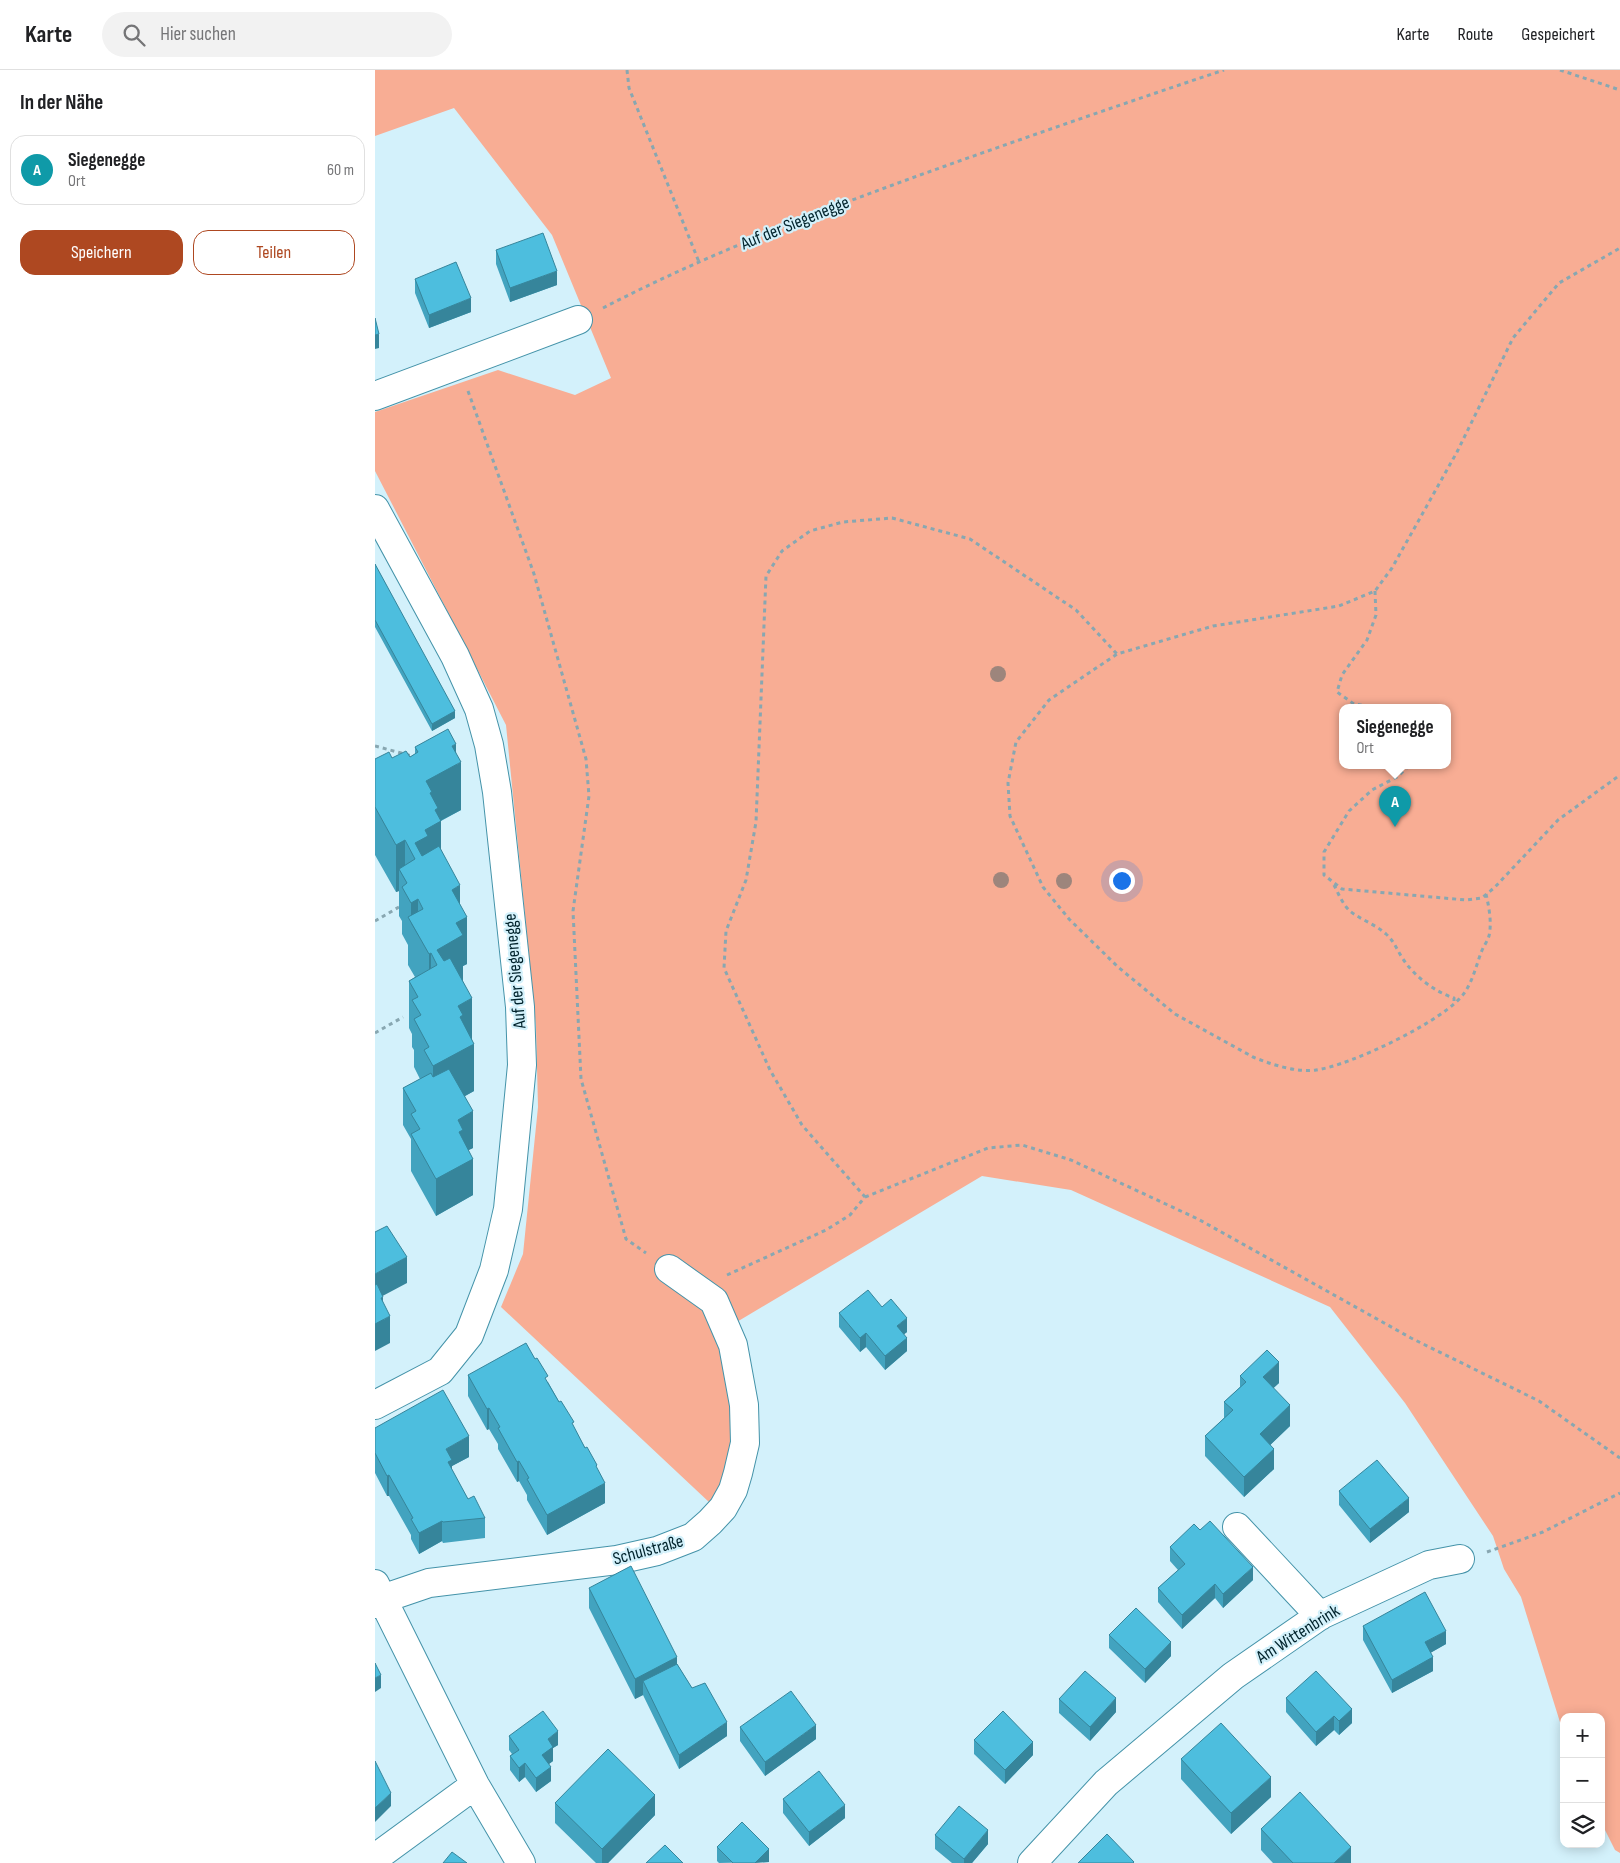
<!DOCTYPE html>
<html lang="de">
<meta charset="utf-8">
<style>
:root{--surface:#fff;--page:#f2f2f2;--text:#202124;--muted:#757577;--line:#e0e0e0;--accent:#ae4821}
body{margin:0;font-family:"Sofia Sans Condensed",sans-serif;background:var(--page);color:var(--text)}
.controls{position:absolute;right:15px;bottom:15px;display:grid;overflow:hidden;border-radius:10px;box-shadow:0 2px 12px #0003}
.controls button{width:45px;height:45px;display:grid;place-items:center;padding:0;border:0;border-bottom:1px solid var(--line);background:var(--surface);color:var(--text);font:25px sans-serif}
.you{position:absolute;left:746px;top:810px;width:18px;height:18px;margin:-12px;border:4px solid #fff;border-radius:50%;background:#1a73e8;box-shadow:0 0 0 8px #1a73e833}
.badge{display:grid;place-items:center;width:32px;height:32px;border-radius:50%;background:var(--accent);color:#fff;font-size:16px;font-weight:700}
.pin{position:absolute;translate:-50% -41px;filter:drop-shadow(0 1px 2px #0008)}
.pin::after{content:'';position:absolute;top:26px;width:18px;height:15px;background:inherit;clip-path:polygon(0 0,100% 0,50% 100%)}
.popup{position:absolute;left:964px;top:634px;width:112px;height:65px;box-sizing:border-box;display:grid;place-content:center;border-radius:10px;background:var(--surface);filter:drop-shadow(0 1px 4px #0005);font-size:16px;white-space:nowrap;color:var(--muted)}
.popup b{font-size:19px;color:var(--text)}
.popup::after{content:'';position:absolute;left:50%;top:100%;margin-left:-10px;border:10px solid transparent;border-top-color:var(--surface)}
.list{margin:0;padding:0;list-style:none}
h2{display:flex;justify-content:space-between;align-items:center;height:65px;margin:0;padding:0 20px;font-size:21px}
h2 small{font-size:16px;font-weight:400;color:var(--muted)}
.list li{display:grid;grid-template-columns:32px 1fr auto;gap:15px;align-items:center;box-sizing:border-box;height:70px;margin:0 10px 10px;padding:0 10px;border:1px solid var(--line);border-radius:15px}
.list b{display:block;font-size:19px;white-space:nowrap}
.list p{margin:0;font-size:16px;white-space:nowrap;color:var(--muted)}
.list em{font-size:16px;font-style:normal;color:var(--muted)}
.actions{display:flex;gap:10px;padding:15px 20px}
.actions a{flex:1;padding:11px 0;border:1px solid var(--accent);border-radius:15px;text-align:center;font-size:18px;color:var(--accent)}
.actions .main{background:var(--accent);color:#fff}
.icon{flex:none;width:28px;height:28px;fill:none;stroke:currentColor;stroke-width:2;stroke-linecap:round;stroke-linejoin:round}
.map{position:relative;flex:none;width:1245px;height:1793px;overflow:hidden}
header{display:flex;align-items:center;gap:30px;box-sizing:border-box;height:70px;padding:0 25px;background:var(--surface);border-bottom:1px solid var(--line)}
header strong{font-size:24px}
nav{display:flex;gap:28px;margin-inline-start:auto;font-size:18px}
.search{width:350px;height:45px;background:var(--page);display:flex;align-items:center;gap:12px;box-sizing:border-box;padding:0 18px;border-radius:28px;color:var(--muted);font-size:19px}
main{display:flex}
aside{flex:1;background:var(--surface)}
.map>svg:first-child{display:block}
.green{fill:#f8ad94;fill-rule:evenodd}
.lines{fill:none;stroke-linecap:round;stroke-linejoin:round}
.minor-casing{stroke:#4493a9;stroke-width:30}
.path{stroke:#88a7b1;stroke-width:3;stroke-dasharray:4 4;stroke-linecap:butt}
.minor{stroke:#fff;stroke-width:28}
.tree{fill:#9d857c}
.wall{fill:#42a3bf}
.shaded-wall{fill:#36859b}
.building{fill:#4dbede;stroke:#36859b}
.labels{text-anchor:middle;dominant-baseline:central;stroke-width:4.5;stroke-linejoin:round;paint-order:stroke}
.street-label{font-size:18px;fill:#01232c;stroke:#d3f1fb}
</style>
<header>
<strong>Karte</strong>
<div class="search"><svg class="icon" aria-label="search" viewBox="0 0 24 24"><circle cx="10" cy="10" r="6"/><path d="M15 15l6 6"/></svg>Hier suchen</div>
<nav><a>Karte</a><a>Route</a><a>Gespeichert</a></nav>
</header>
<main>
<aside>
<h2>In der Nähe<small></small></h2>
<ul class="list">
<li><span class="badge" style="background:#0f9aa8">A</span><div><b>Siegenegge</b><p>Ort</p></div><em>60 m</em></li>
</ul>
<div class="actions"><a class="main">Speichern</a><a>Teilen</a></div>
</aside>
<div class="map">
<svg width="1245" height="1793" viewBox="0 0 1245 1793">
<rect width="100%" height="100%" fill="#d3f1fb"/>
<!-- green -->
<path class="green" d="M0 0H1245V1783L1240 1780 1226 1752V1647H1189V1665L1146 1527 1129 1499 1118 1466 1030 1333 955 1237 696 1120 607 1106 345 1262 354 1281 357 1378 351 1406 335 1433 126 1237 148 1184 163 1037 161 957 131 655 0 401V342L123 300 200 325 236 308 177 165 79 38 0 66ZM968 638H1072V696H968Z"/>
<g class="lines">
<!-- minor casing -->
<g class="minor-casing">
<path id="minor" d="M0 326 203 250
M0 439 80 586 104 639 114 675 122 722 145 937 147 995 133 1139 119 1200 94 1265 65 1301 0 1335
M862 1457 945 1546
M0 1514 100 1715 146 1793
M0 1534 7 1529 54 1513 242 1490 282 1481 318 1467 335 1452 348 1438 358 1420 363 1403 370 1373 369 1335 358 1275 339 1231 294 1199
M0 1788 100 1715
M657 1793 731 1713 858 1606 946 1545 1054 1495 1085 1489"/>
</g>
<!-- path -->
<path class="path" d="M252 0 254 18 324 192
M1185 0 1245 20
M228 238C330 185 438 144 545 105 646 69 747 34 849 0
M93 321 159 504 211 689 214 726 198 841 206 1009 251 1169 271 1183
M1000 521 1001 545 992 570 967 605 962 622 979 634 1006 638
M0 676 41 687
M1034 696 1022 707 997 720 974 741 949 782V805L967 819 1091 830 1107 828 1120 817 1183 750 1245 705
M959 815C963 823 968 835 975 841 986 850 1000 854 1011 864 1019 871 1022 880 1028 889 1039 906 1060 922 1079 928V932
M1111 824C1114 837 1117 853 1114 866 1112 872 1108 877 1106 883 1101 896 1098 910 1090 922 1072 950 974 996 941 1000 922 1003 895 994 878 987L800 944 743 897 694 849 668 817 635 746 633 713 641 672 674 630 742 584 838 556 964 536 1000 521 1017 498 1082 382 1138 268 1184 213 1245 178
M0 851 24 837
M0 963 28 947
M490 1127 613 1078 647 1075 696 1090 823 1149 1036 1268 1164 1331 1245 1388
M352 1205 451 1160 475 1145 490 1127 427 1055 395 1000 349 898 351 861 371 810 381 752 391 506 407 481 435 461 468 452 517 448 595 469 701 540 742 584
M1112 1482 1168 1462 1245 1423"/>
<!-- minor -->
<use href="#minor" class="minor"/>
</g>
<!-- trees -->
<g class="tree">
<circle cx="623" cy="604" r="8"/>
<circle cx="626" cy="810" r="8"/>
<circle cx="689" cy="811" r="8"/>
</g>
<!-- wall -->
<path class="wall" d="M121 180 182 215 135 232 121 194Z
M40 209 96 242 54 258 40 223Z
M0 494 80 648 57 661 0 557Z
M40 677 81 681 86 740 66 751V780L85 835 92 894 88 896V912L97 969 99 1021 90 1026 98 1078 93 1080 98 1125 61 1146 36 1101V1069L28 1055V1018L45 1009 39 997V980L37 977V964L34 958V911L40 907 33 895V875L27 864V851L24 846V821L21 822 0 785V689L35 687 40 684Z
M507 1237 532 1262 529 1264 532 1281 510 1300 491 1277 485 1282 464 1257V1243Z
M93 1305 173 1312 222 1399 230 1433 172 1465 152 1430V1425L144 1411 142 1412 123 1379V1374L114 1359 112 1360 93 1326Z
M865 1306 904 1313 898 1318 915 1356 895 1375 899 1399 869 1427 830 1386V1366L849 1348V1332L865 1317Z
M0 1358 94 1387 77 1396V1401L93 1429 110 1448V1468L68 1473 67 1471 44 1484 36 1469V1465L14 1426H12L0 1403Z
M964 1421 1034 1442 995 1473 964 1435Z
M825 1460 878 1510 848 1538 840 1528 807 1559 783 1532V1518L803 1500 795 1491V1477Z
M214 1518 302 1594 317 1618 352 1666 304 1699 268 1625 260 1629 214 1538Z
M988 1556 1071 1574 1055 1583 1058 1601 1017 1623 988 1570Z
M734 1565 796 1586 770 1613 734 1578Z
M911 1628 977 1639V1653L964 1665 959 1660 941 1676 911 1642Z
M684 1629 741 1642 715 1671 684 1643Z
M365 1657 441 1669 390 1706 365 1671Z
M134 1666 183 1675 178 1678V1691L174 1694 176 1711 161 1722 150 1707 144 1712 135 1700V1686L137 1684 134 1680Z
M599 1670 658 1685 630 1714 599 1684Z
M806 1689 896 1727 856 1764 806 1709Z
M408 1729 470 1748 434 1776 408 1743Z
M180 1733 280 1745 233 1793H221L180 1753Z
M886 1759 976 1793H898L886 1780Z
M560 1765 613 1774 597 1793H577L560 1779Z
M342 1777 394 1792 344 1793 342 1791Z"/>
<!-- shaded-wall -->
<path class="shaded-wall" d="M182 201V215L135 232V218Z
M96 228V242L54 258V245Z
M4 264V278L0 279V265Z
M80 641V648L57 661V654Z
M81 674V695L86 692V740L63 752 66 751V799L53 806 40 773 51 711 77 676Z
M30 770V810L24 799V821L21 822V775Z
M85 815V850L92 847V894L88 896V913L62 927V880L77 820Z
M43 829V865L36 853V833Z
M56 883V930L54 932V884Z
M97 928V975L99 974V1021L58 1044V996L83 936Z
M98 1041V1078L88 1083 98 1089V1125L61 1146V1109L83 1050Z
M32 1187V1213L0 1230V1204Z
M8 1227V1250L15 1246V1273L0 1281V1254L6 1228Z
M532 1248V1262L522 1270V1256Z
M491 1263V1277L485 1282V1268Z
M532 1268V1281L510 1300V1286Z
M904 1292V1313L888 1328V1307Z
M915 1335V1356L885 1385V1364Z
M114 1338V1359L112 1360V1339Z
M94 1366V1387L77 1396V1410L73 1413 71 1379Z
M899 1379V1399L869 1427V1407Z
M144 1391V1411L142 1412V1392Z
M14 1405V1426H12V1406Z
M230 1413V1433L172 1465V1445Z
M1034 1428V1442L995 1473V1459Z
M67 1451V1471L44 1484V1463Z
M878 1497V1510L848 1538V1524Z
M840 1514V1528L807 1559V1545Z
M1071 1561V1574L1050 1586V1572Z
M796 1572V1586L770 1613V1599Z
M302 1587V1608L268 1611V1625L260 1629V1609Z
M1058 1587V1601L1017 1623V1610Z
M6 1605V1618L0 1622V1608Z
M741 1628V1642L715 1671V1657Z
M977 1639V1653L964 1665V1651Z
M959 1646V1660L941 1676V1662Z
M352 1652V1666L304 1699V1685Z
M441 1655V1669L390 1706V1692Z
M183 1661V1675L178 1678V1691L167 1699V1685L173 1669Z
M658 1672V1685L630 1714V1700Z
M150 1693V1707L144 1712V1698Z
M176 1697V1711L161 1722V1708Z
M896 1707V1727L856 1764V1743Z
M16 1723V1736L0 1752V1738Z
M280 1725V1745L233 1793H227V1779Z
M470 1735V1748L434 1776V1762Z
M613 1760V1774L597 1793H589V1789Z
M976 1777V1793H959Z
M394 1779V1792L380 1793Z"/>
<!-- building -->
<path class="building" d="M168 163 182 201 135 218 121 180Z
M81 192 96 228 54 245 40 209Z
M0 248 4 264 0 265Z
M0 494 80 641 57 654 0 550Z
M73 659 81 674 77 676 86 692 51 711 57 722 55 723 63 738 60 740 66 751 50 760 53 766 40 773 47 786 64 776 85 815 77 820 92 847 81 853 88 865 62 880 69 891 75 888 97 928 83 936 88 945 85 947 99 974 58 996 49 980 54 977 39 949 46 945 37 930 43 927 34 911 62 895 56 883 54 884 33 847 48 839 43 829 36 833 27 817 32 813 24 799 40 789 30 770 21 775 0 737V689L14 682 17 688 31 681 35 687 43 682 40 677Z
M74 999 98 1041 83 1050 88 1060 84 1062 98 1089 61 1109 36 1064 45 1059 36 1044 41 1041 28 1018 56 1003 58 1007Z
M12 1156 32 1187 0 1204V1162Z
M2 1214 8 1227 6 1228 15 1246 0 1254V1215Z
M493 1220 507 1237 516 1229 532 1248 522 1256 532 1268 510 1286 491 1263 485 1268 464 1243Z
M151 1273 160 1289 162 1288 173 1306 170 1308 184 1332 186 1331 199 1352 197 1353 210 1378 212 1377 222 1395 221 1396 230 1413 172 1445 152 1409 154 1408 144 1391 142 1392 123 1358 125 1357 114 1338 112 1339 93 1305Z
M892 1280 904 1292 888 1307 915 1335 885 1364 899 1379 869 1407 830 1366 858 1340 849 1332 871 1312 865 1306Z
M68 1320 94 1366 71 1379 77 1390 73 1392 93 1429 99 1426 110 1448 68 1452 67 1451 44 1463 36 1449 38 1448 14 1405 12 1406 0 1383V1358Z
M1002 1390 1034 1428 995 1459 964 1421Z
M835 1451 878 1497 848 1524 840 1514 807 1545 783 1518 810 1494 795 1477 819 1454 825 1460Z
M256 1496 302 1587 260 1609 214 1518Z
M1050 1522 1071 1561 1050 1572 1058 1587 1017 1610 988 1556Z
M761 1538 796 1572 770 1599 734 1565Z
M0 1593 6 1605 0 1608Z
M302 1594 317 1618 330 1613 352 1652 304 1685 268 1611Z
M710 1601 741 1628 715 1657 684 1629Z
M941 1601 977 1639 964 1651 959 1646 941 1662 911 1628Z
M416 1621 441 1655 390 1692 365 1657Z
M168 1641 183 1661 173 1669 178 1677 167 1685 176 1697 161 1708 150 1693 144 1698 135 1686 144 1680 134 1666Z
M628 1641 658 1672 630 1700 599 1670Z
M846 1653 896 1707 856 1743 806 1689Z
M233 1679 280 1725 227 1779 180 1733Z
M0 1691 16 1723 0 1738Z
M444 1701 470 1735 434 1762 408 1729Z
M925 1722 976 1777 959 1793H918L886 1759Z
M584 1736 613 1760 589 1789 560 1765Z
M367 1752 394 1779 380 1793H358L342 1777Z
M732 1764 759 1792 758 1793H703Z
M290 1775 308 1793H271Z
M77 1782 92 1793H68Z"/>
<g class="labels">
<!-- street labels -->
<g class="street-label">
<text transform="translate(420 153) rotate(-22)">Auf der Siegenegge</text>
<text transform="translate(140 901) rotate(-95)">Auf der Siegenegge</text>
<text transform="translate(273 1480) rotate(-15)">Schulstraße</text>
<text transform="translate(923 1564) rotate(-32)">Am Wittenbrink</text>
</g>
</g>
</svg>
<div class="controls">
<button>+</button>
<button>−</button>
<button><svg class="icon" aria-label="layers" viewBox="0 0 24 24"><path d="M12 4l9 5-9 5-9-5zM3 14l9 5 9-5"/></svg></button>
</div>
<div class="you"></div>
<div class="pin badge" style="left:1020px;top:757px;background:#0f9aa8">A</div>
<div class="popup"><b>Siegenegge</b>Ort</div>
</div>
</main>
